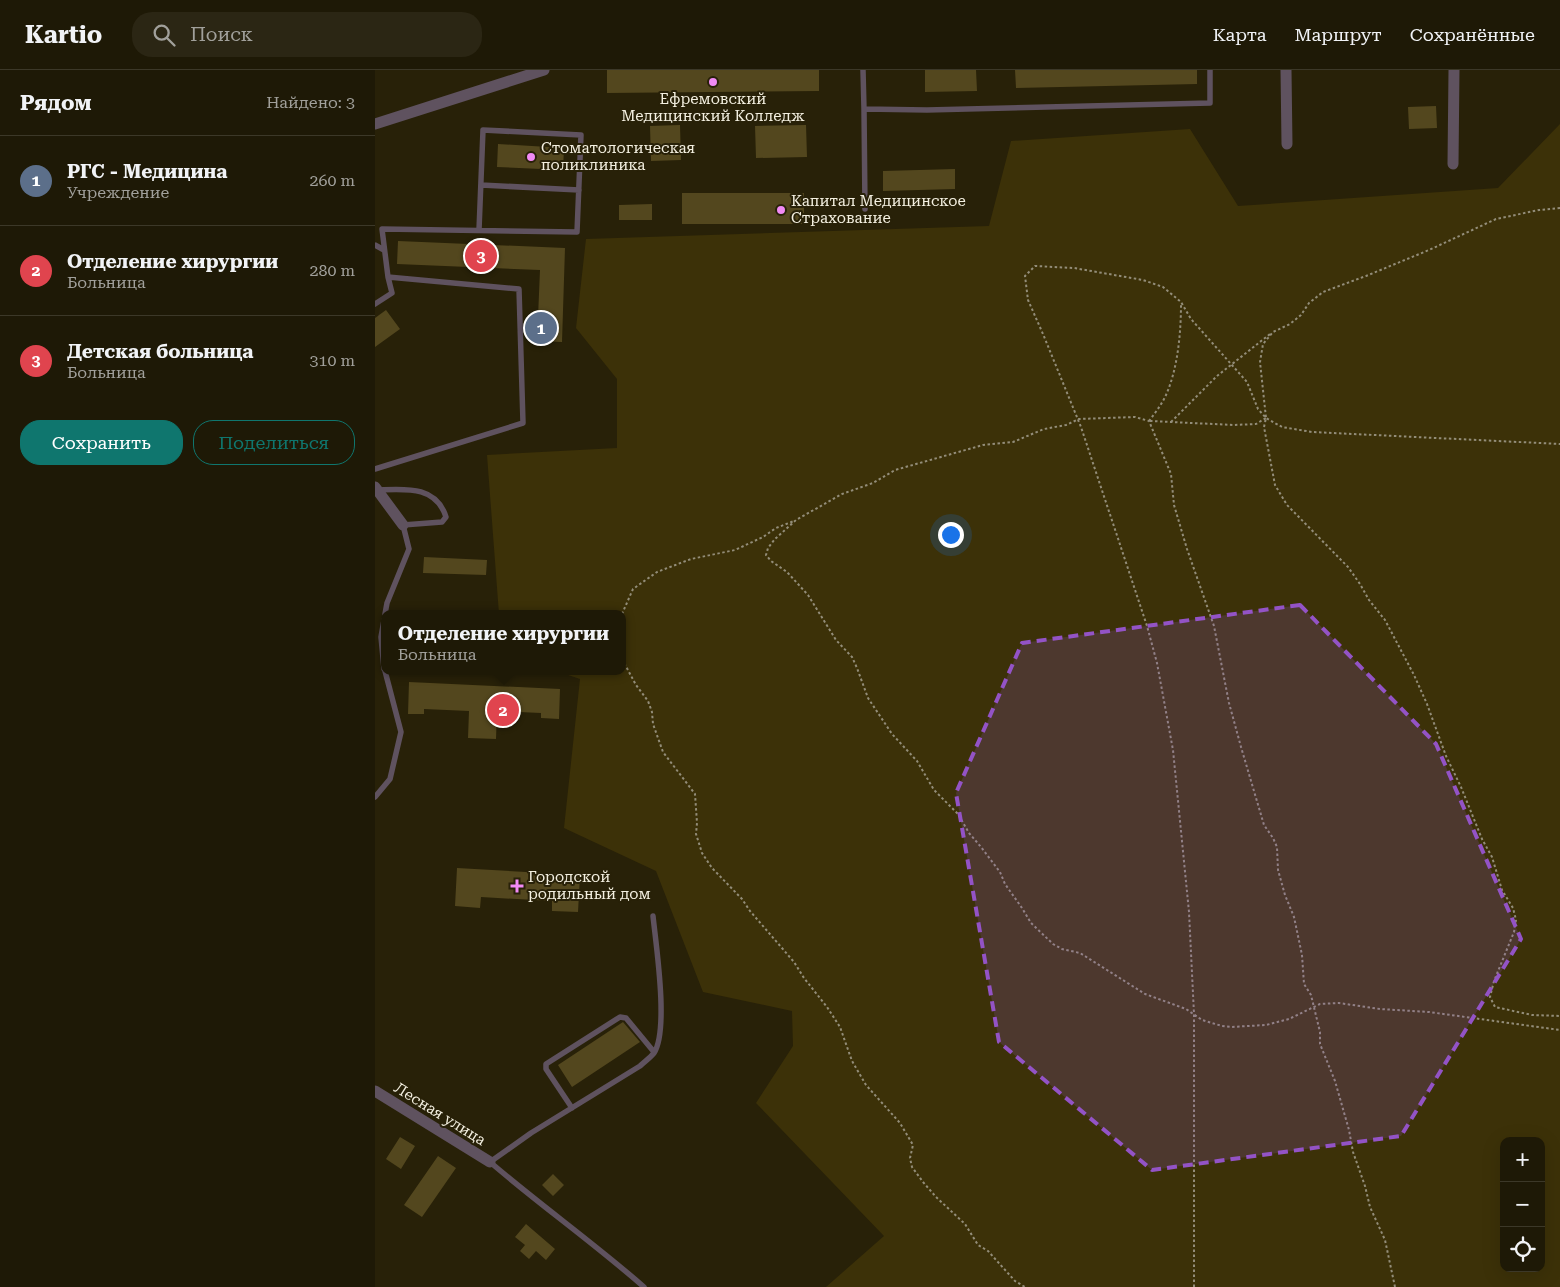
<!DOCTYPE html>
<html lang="ru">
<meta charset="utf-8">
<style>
:root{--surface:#1e1906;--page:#2b2614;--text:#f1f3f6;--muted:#a1a09b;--line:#3c3828;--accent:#0f766e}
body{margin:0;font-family:"Roboto Serif",serif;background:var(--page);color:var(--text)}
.controls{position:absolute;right:15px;bottom:15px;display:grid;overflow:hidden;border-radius:10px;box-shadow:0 5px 20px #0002}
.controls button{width:45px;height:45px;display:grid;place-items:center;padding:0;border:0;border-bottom:1px solid var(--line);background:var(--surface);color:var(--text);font:25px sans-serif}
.you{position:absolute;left:575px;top:464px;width:18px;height:18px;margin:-12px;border:4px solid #fff;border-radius:50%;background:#1a73e8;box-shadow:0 0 0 8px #1a73e833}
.badge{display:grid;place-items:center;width:32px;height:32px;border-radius:50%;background:var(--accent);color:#fff;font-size:16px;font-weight:700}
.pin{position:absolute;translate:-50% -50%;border:2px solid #fff;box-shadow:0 1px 5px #0006}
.popup{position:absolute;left:6px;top:540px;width:245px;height:65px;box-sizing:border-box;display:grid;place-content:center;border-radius:10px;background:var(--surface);filter:drop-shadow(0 1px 4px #0005);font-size:16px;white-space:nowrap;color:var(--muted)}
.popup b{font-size:19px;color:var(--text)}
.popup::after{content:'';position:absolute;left:50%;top:100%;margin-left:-10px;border:10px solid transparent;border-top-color:var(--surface)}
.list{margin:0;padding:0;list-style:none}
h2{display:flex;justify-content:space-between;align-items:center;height:65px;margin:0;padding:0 20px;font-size:21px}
h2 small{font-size:16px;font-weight:400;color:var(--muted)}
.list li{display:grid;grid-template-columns:32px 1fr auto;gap:15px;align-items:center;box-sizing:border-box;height:90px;padding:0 20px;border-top:1px solid var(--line)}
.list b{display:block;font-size:19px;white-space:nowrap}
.list p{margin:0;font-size:16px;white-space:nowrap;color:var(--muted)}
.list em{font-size:16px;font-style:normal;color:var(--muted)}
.actions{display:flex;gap:10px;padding:15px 20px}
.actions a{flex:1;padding:11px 0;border:1px solid var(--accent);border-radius:20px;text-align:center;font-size:18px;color:var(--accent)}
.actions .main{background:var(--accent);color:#fff}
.icon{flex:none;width:28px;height:28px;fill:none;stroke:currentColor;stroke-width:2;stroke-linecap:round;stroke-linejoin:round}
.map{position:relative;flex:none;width:1185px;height:1217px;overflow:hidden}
header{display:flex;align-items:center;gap:30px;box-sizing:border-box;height:70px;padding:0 25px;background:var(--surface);border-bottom:1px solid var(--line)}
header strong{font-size:24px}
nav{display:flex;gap:28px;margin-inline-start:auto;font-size:18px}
.search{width:350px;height:45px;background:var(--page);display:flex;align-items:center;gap:12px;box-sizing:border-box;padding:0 18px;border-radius:20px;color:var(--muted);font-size:19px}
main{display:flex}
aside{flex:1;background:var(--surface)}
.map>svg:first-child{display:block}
.green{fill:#3c3108;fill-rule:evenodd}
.building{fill:#53471e}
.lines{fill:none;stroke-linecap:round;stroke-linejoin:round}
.path{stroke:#938d79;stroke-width:2;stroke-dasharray:2.5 2.5;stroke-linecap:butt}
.service{stroke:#5f525f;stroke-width:5.5}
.minor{stroke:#5f525f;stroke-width:11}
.marked{fill:#9353c6;fill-opacity:0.2;stroke:#9353c6;stroke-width:4;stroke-dasharray:10 6;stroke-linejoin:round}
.poi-dot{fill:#f18af4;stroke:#282108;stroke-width:2}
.labels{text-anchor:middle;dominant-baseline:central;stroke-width:4;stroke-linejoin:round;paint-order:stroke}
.poi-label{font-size:15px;fill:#f4f0e1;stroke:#282108;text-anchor:start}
.street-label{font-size:15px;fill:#f4f0e1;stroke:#282108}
</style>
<header>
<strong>Kartio</strong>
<div class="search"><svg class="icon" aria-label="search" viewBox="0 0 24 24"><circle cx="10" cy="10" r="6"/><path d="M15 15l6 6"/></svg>Поиск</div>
<nav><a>Карта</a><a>Маршрут</a><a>Сохранённые</a></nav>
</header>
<main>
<aside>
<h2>Рядом<small>Найдено: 3</small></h2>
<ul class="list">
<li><span class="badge" style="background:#5c6f8a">1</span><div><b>РГС - Медицина</b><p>Учреждение</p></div><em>260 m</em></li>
<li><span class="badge" style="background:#e0444e">2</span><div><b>Отделение хирургии</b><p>Больница</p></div><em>280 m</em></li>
<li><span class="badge" style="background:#e0444e">3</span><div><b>Детская больница</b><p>Больница</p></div><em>310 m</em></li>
</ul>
<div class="actions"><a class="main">Сохранить</a><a>Поделиться</a></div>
</aside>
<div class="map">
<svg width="1185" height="1217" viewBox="0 0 1185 1217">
<rect width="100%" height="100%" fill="#282108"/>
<!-- green -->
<path class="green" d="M1185 54V1217H451L509 1166 381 1033 418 976 417 941 328 922 281 801 189 758 205 609 181 601H247V544H124L112 385 242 378V309L201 258 211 169 614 156 636 71 815 59 863 136 1123 118ZM1129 1071H1166V1198H1129Z"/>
<!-- building -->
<path class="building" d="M232 0H444V21L232 23Z
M550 0H601L602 21 550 22Z
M640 0H822V14L641 18Z
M1061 36 1062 58 1034 59 1033 37Z
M305 55 306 90 276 91 275 56Z
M431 55 432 87 381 88 380 56Z
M123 74 189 78 188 100 122 97Z
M580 99V119L508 121V101Z
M307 123H429V154H307Z
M277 134V150H244V135Z
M23 171 190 178 187 272 162 271 165 200 22 194Z
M11 240 25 259 0 277V248Z
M49 487 112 490 111 505 48 503Z
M34 612 185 619 184 649 166 648V643L122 641 121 669 93 668 94 641 49 639V644H33Z
M82 798 205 805 203 842 177 841V831L106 827 105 838 80 836Z
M248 952 265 972 197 1017 183 995Z
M25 1067 40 1076 26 1099 11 1089Z
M63 1086 81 1098 47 1147 29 1135Z
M178 1104 189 1115 178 1126 167 1115Z
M151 1154 180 1179 171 1190 161 1181 154 1189 145 1181 150 1175 140 1167Z"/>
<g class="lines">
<!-- path -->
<path class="path" d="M1185 138 1164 140 1121 149 1054 180 991 206 948 222 934 233 926 245 915 254 898 262 888 274 885 292 891 348 889 357 900 415 912 435 973 497 985 514 994 530 1010 550 1039 605 1052 634 1071 686 1086 717 1107 769 1117 787 1127 820 1138 838 1141 850 1139 862 1119 911 1115 927 1120 937 1157 945 1185 946
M774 351C780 343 787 334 791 325 803 298 806 262 806 233
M775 351 859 355 881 354 891 348
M796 352 842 306 895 264
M247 544 258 519 282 502 316 489 360 480 388 467 401 458 419 451
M247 589 261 615 273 631 277 642 278 654 288 682 320 724 322 753 321 764 327 783 337 798 367 829 375 841 419 892 429 908 452 937 465 957 477 991 491 1015 525 1053 538 1075 535 1088 537 1097 548 1112 561 1127 590 1154 603 1175 613 1181 640 1211 650 1217
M819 1217V944L814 842 798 680 782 593 772 556 706 357 668 264 653 230 650 206 660 196 699 198 768 210 788 217 806 232 816 249 872 312 883 339 891 348 907 357 937 362 1185 374
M1020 1217 1010 1170 995 1137 990 1116 978 1082 974 1060 960 1011 945 974V962L936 925 929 914 927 885 919 847 910 825 903 800 902 777 898 768 889 755 866 677 854 633 839 556 812 479 799 435 796 404 774 351 760 347 704 349 691 355 669 359 638 372 608 375 520 400 498 413 467 424 421 450 400 469 393 478 391 485 396 491 412 502 433 525 461 570 477 587 482 598 493 628 517 664 542 691 559 720 583 744 594 763 606 777 625 802 630 814 647 838 656 853 678 874 687 879 705 883 770 924 811 939 827 950 847 956 856 957 891 955 914 949 945 934 964 933 1005 939 1054 942 1185 960"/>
<!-- service -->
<path class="service" d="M488 0 489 39 552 40 835 33V0
M489 39 490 139
M106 115 204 120
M0 175 9 180
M0 234 17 223 13 207 7 159 202 162 206 65 108 60 104 160
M0 399 148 353 144 219 13 207
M2 420C30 419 61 415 71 447L67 452 28 455 34 479 12 533 10 544
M9 550 6 567 9 599
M0 727 15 709 26 662 10 601
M197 1038 171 999V994L245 947 251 948 279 982
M269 1217C219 1173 165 1135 115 1092L156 1063 265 996C269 992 275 988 279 983 294 960 281 875 278 846"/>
<!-- minor -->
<path class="minor" d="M911 0 912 74
M0 54 169 0
M1078 94 1079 0
M0 417 28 455
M0 1021 115 1092"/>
</g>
<!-- marked area -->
<path class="marked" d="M925 535 1061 674 1146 869 1026 1066 777 1100 624 972 581 723 647 573Z"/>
<!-- markers -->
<g class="poi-dot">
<circle cx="338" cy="12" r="5"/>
<circle cx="156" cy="87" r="5"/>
<circle cx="406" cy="140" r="5"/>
<path d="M139.5 808.5h5v5h5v5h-5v5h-5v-5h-5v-5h5z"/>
</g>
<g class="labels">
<!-- poi labels -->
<g class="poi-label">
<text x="338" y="29" text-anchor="middle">Ефремовский<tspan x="338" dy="17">Медицинский Колледж</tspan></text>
<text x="166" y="78">Стоматологическая<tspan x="166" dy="17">поликлиника</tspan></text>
<text x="416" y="131">Капитал Медицинское<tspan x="416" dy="17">Страхование</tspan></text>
<text x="153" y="807">Городской<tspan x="153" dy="17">родильный дом</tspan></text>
</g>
<!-- street labels -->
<g class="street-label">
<text transform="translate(65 1044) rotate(32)">Лесная улица</text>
</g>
</g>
</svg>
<div class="controls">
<button>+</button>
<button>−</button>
<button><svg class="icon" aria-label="locate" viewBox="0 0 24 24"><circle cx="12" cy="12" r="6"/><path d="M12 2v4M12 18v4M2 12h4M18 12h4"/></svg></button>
</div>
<div class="you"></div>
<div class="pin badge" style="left:166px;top:258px;background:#5c6f8a">1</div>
<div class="pin badge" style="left:128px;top:640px;background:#e0444e">2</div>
<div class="popup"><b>Отделение хирургии</b>Больница</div>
<div class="pin badge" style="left:106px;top:186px;background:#e0444e">3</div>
</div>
</main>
